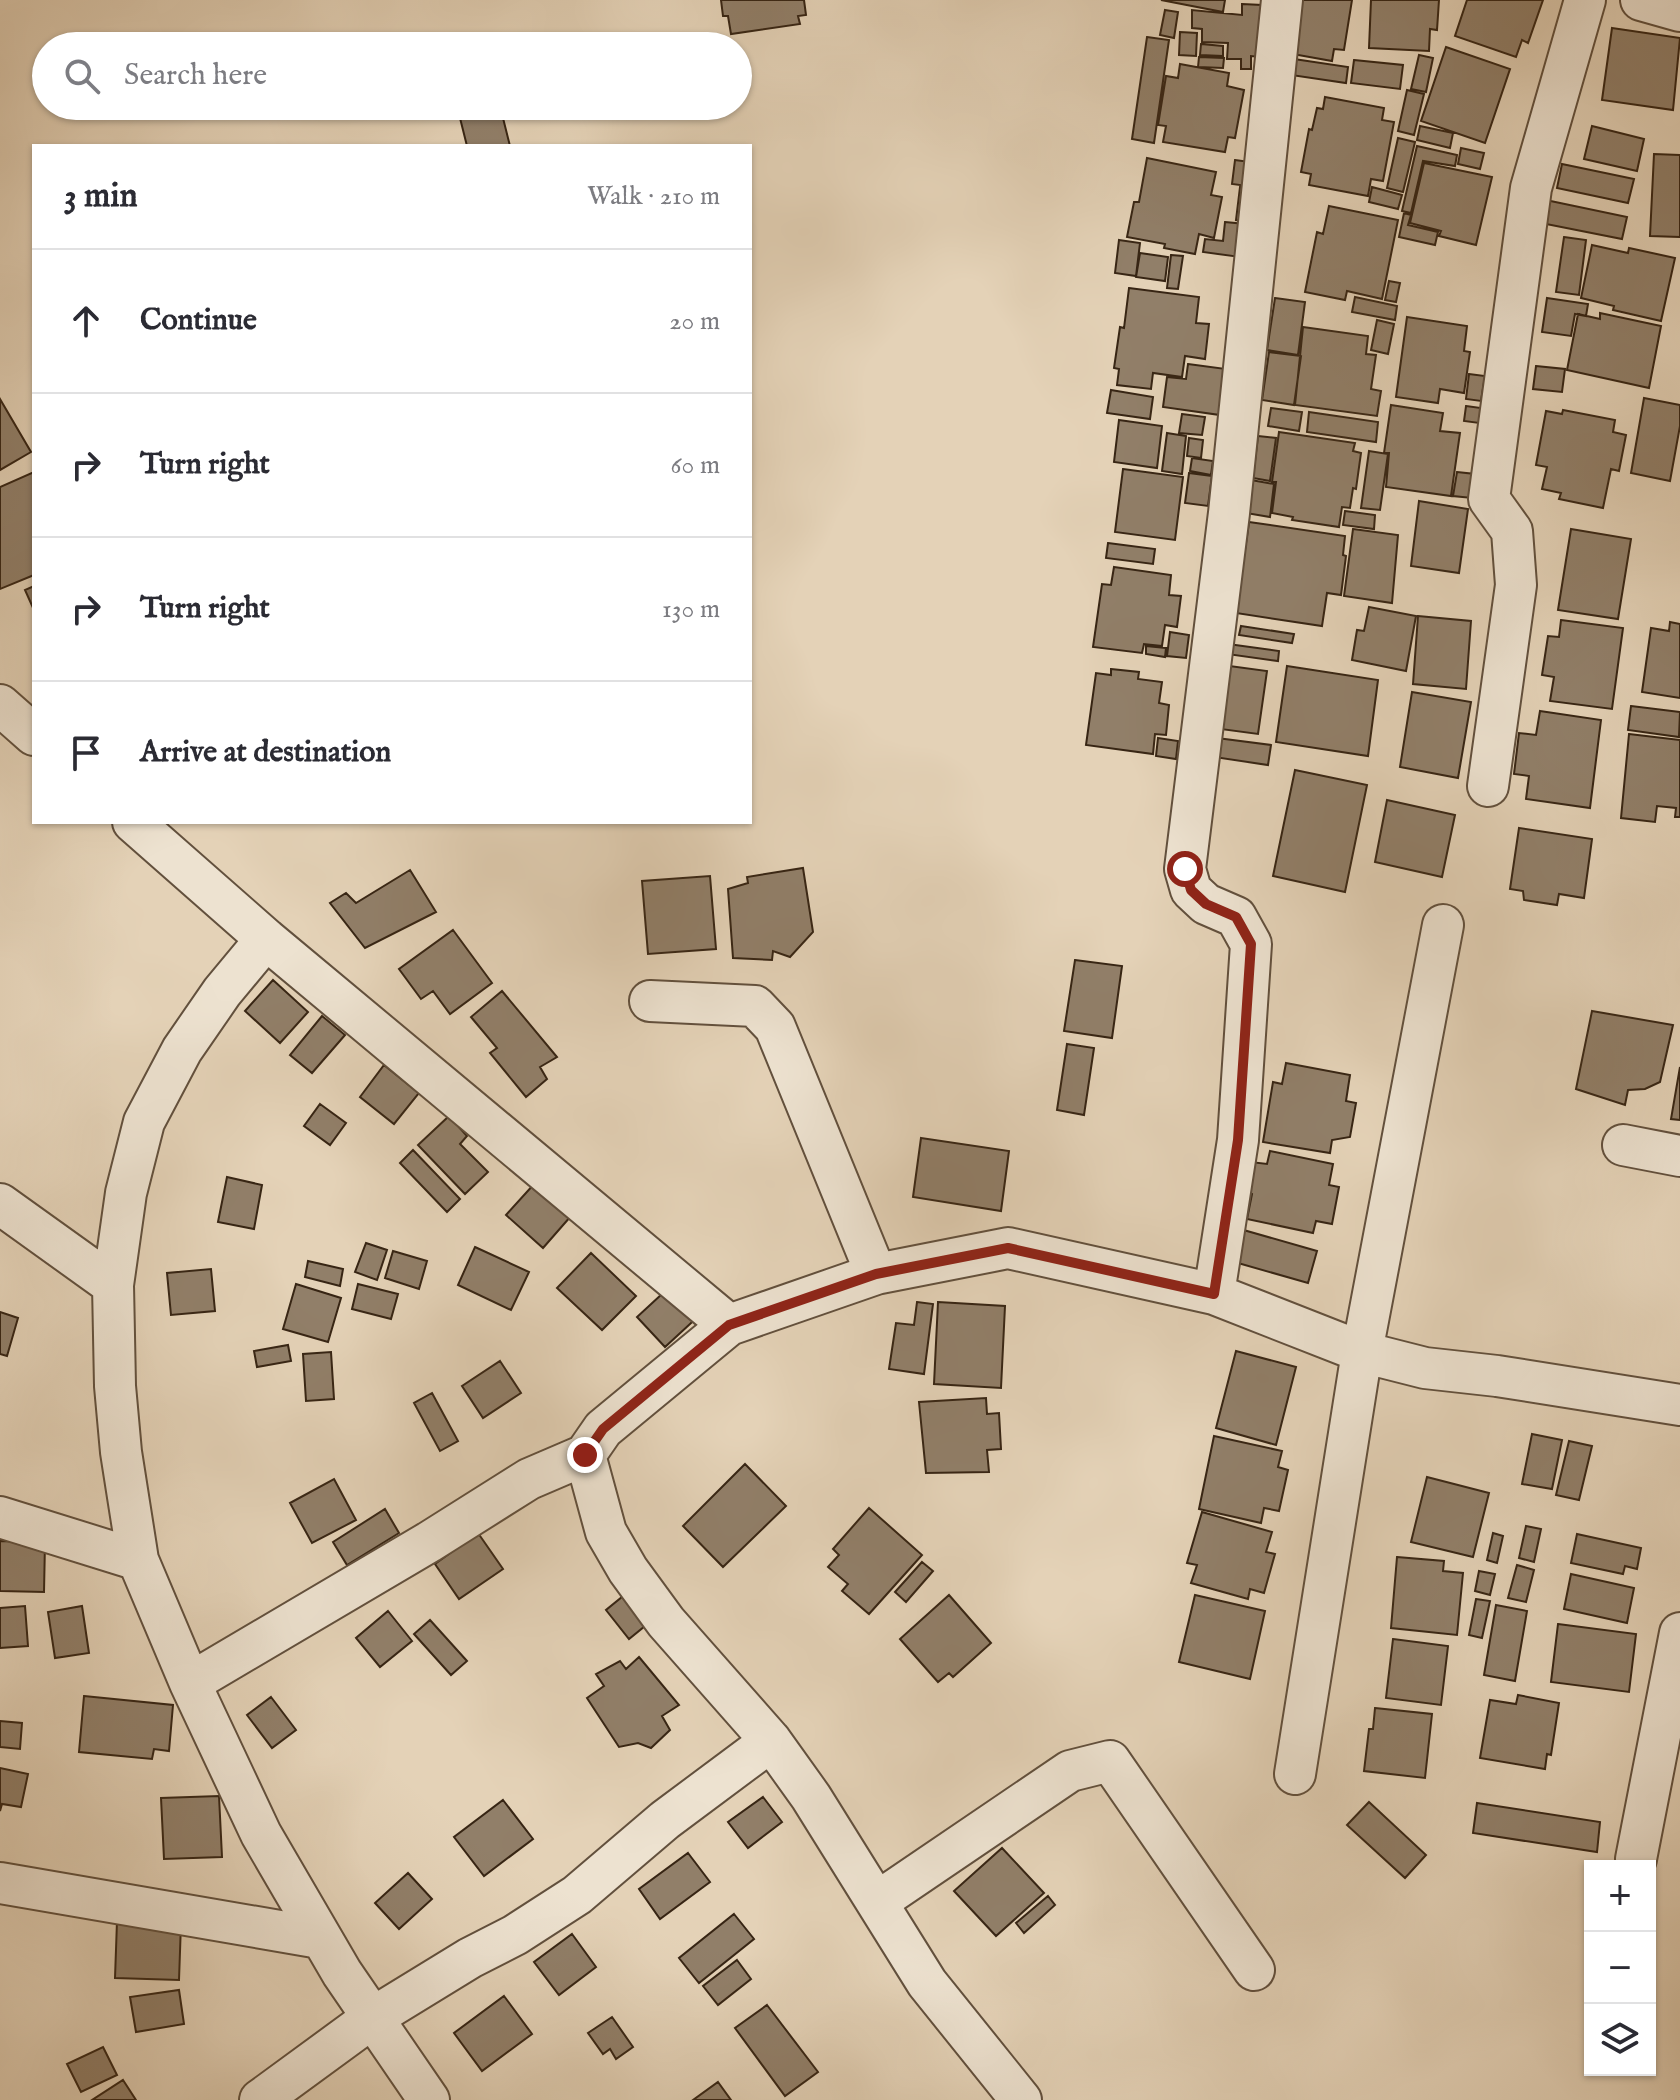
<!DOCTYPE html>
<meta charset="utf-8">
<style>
:root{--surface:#fff;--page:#f7f7f7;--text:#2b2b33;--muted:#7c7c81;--line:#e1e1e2}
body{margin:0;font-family:"IM FELL English",serif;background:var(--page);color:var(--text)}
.controls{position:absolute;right:24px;bottom:24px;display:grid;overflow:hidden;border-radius:0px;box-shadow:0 2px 6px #0004}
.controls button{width:72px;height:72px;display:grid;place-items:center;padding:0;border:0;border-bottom:2px solid var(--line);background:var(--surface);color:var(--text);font:40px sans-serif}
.stop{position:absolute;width:24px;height:24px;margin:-18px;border:6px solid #8f2418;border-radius:50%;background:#fff}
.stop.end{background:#8f2418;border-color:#fff;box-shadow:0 2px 8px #0008}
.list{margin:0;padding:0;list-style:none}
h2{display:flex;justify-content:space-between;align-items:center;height:104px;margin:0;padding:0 32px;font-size:34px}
h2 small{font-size:26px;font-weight:400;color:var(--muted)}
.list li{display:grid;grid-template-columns:52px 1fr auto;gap:24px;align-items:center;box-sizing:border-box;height:144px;padding:0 32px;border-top:2px solid var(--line)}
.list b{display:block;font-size:30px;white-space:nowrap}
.list em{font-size:26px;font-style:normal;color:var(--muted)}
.icon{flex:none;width:44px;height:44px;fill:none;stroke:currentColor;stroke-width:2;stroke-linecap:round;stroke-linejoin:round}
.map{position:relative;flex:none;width:1680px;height:2100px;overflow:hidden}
.search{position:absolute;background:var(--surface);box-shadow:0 2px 6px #0004;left:32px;top:32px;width:720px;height:88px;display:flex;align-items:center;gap:20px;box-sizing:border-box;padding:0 28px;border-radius:44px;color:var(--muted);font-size:30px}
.panel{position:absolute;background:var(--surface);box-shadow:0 2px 6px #0004;left:32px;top:144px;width:720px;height:680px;border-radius:0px}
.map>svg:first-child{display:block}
.building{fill:#917f69;stroke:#372514;stroke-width:2}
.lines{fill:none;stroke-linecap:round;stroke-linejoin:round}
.minor-casing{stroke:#62503d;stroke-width:44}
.minor{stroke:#ede2d0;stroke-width:40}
.route{stroke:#8f2418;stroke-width:10}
</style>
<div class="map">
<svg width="1680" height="2100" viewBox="0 0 1680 2100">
<rect width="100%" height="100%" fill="#e4d2b7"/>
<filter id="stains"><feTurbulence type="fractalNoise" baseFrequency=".0025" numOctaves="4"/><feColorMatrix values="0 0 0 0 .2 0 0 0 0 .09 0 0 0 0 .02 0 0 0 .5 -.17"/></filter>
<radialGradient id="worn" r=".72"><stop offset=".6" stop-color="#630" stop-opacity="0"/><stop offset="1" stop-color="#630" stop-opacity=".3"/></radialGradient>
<!-- building -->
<path class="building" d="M721 0H804L806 15 798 16 800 24 731 34 728 16H723Z
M1161 0H1225L1223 12Z
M1296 0H1352L1344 50 1334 49 1332 61 1287 53Z
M1371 0H1439L1437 30 1430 29 1429 51 1369 48Z
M1467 0H1543L1528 43 1522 40 1516 57 1455 36Z
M1242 4 1262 5 1260 57 1251 56V69H1241V59H1227L1228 43 1202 42V29L1192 28V10L1242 15Z
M1165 10 1178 12 1174 38 1160 35Z
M1612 28 1680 38 1673 110 1602 100Z
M1180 32 1197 33 1196 56 1179 55Z
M1147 37 1169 40 1154 143 1132 139Z
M1201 44 1223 46V56L1200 55Z
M1446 47 1510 69 1485 143 1421 121Z
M1419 55 1433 58 1426 92 1411 89Z
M1199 57 1224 58 1223 68 1198 67Z
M1294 59 1348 67 1346 83 1291 75Z
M1354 60 1403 65 1400 89 1351 83Z
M1180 64 1229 73 1227 86 1244 90 1235 138 1228 137 1225 152 1163 142 1166 126 1158 125 1166 76 1178 78Z
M1407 90 1424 94 1414 135 1398 131Z
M1325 97 1384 108 1382 120 1394 122 1383 181 1371 179 1368 196 1309 185 1311 174 1301 172 1309 129 1312 130 1317 108 1323 109Z
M457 106H500L510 146H467Z
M1420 126 1453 133 1450 148 1417 140Z
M1592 126 1644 139 1637 171 1584 159Z
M1398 138 1415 142 1403 192 1387 188Z
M1417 146 1457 155 1455 166 1423 161 1411 213 1402 211Z
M1461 148 1484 153 1480 169 1458 164Z
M1654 154 1680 155V237L1650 236Z
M1147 158 1216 172 1211 195 1222 197 1214 238 1199 234 1195 254 1164 248 1165 244 1127 237 1134 202H1139Z
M1235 160 1250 162 1247 186 1232 184Z
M1424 163 1492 177 1476 245 1439 236 1441 231 1410 223Z
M1562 164 1634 179 1628 203 1557 188Z
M1240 187 1249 188 1245 221 1236 220Z
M1372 187 1402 195 1398 209 1369 202Z
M1541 199 1627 217 1622 239 1536 222Z
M1329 206 1398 220 1382 299 1347 291 1345 300 1305 292 1317 232 1323 234Z
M1404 213 1411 215 1408 225 1438 232 1435 245 1399 237Z
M1225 222 1245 224 1240 257 1203 252 1205 239 1223 241Z
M1564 237 1586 240 1579 295 1556 292Z
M1119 240 1140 243 1136 276 1115 273Z
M1592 245 1628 253 1629 248 1675 258 1661 321 1613 310 1614 306 1581 298Z
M1140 253 1168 257 1165 281 1136 277Z
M1171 255 1183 256 1178 289 1167 288Z
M1389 281 1400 283 1396 302 1385 300Z
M1129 288 1199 297 1196 323 1209 324 1205 359 1185 356 1182 377 1153 373 1151 389 1117 385 1119 369 1114 368 1120 327 1124 328Z
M1355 297 1397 306 1395 320 1352 312Z
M1275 298 1305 302 1298 355 1267 350Z
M1547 298 1588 304 1586 316 1575 314 1571 336 1542 332Z
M1600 313 1661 326 1649 388 1567 370 1578 314 1600 319Z
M1407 317 1467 326 1464 351 1470 352 1464 393 1440 389 1438 403 1396 397Z
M1377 320 1394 324 1388 354 1371 350Z
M1303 327 1368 336 1366 354 1376 355 1371 389 1381 391 1377 416 1295 405Z
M1269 352 1301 356 1294 405 1262 400Z
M1188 364 1226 369 1220 415 1163 407 1167 377 1186 379Z
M1536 366 1565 369 1562 392 1533 389Z
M1469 374 1485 376 1481 401 1466 399Z
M1111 390 1153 397 1150 419 1107 413Z
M1644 398 1680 405V426L1670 481 1631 473Z
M0 399 31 452 0 470Z
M1391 405 1443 413 1440 431 1460 433 1451 496 1386 487 1389 453H1384Z
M1466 406 1481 408 1479 423 1464 421Z
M1271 408 1302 412 1299 431 1268 426Z
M1563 410 1615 420 1613 432 1626 435 1619 471 1611 469 1603 508 1559 499 1561 493 1542 489 1547 467 1536 465 1546 411 1562 414Z
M1309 412 1378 422 1376 442 1307 432Z
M1182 414 1205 417 1202 435 1179 433Z
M1119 420 1162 426 1157 468 1114 462Z
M1279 432 1355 443 1353 451 1361 453 1356 489 1353 488 1350 508 1342 507 1339 527 1292 520 1293 517 1272 513 1276 482H1272Z
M1167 433 1186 436 1182 474 1162 471Z
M1258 436 1276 438 1270 481 1253 478Z
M1189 438 1203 440 1201 458 1187 456Z
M1369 451 1388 454 1380 510 1361 508Z
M1192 458 1213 461 1211 475 1190 471Z
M1123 469 1183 477 1175 540 1115 532Z
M34 472V575L0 589V487Z
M1457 472 1475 474 1472 498 1453 496Z
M1189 473 1212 476 1208 506 1185 503Z
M1251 480 1274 484 1270 517 1246 513Z
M1419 501 1468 509 1459 573 1411 566Z
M1345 511 1375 515 1374 529 1343 525Z
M1249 522 1345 536 1343 555 1346 556 1341 595 1327 593 1322 626 1236 613Z
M1353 529 1398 535 1392 603 1344 596Z
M1571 529 1631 539 1618 619 1558 610Z
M1108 543 1155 549 1153 564 1106 558Z
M1114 567 1171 575 1169 595 1181 596 1177 627 1165 625 1162 646 1144 644 1142 653 1093 647 1102 584 1111 585Z
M34 586V610L25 590Z
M1369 607 1416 616 1406 671 1352 660 1357 630 1364 631Z
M1418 616 1471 621 1466 689 1413 684Z
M1561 620 1623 628 1612 709 1550 701 1554 677 1542 675 1548 636 1559 637Z
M1670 622 1680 624V698L1642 692 1651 628 1669 631Z
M1241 626 1294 634 1292 643 1239 635Z
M1170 632 1189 635 1186 658 1167 656Z
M1228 644 1279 651 1278 661 1227 654Z
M1146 646 1166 648 1165 657 1146 654Z
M1222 665 1267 671 1258 734 1213 728Z
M1287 666 1378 680 1368 756 1276 742Z
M1111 669 1139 672 1138 679 1162 682 1159 703 1169 705 1166 735 1155 734 1153 754 1086 745 1096 673 1111 675Z
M1412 692 1471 702 1458 778 1400 767Z
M1631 706 1680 712 1679 737 1628 730Z
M1540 711 1601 720 1590 808 1526 799 1529 776 1514 774 1519 733 1536 735Z
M1629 734 1680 740V817H1675L1676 808 1657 806 1655 822 1621 818Z
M1158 738 1178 741 1176 759 1156 756Z
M1217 738 1271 745 1268 765 1214 757Z
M1295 770 1367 785 1345 892 1273 876Z
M1387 800 1455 815 1442 877 1375 862Z
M1519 828 1592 839 1584 898 1559 894 1557 905 1524 900 1523 891 1510 889Z
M803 868 813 932 790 957 773 951 772 960 733 958 728 889 748 883 747 877Z
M410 870 436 912 365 948 330 903 346 893 356 903Z
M710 876 716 949 648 954 642 881Z
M453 930 492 983 450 1014 433 991 421 999 399 969Z
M1075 960 1122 966 1112 1038 1064 1031Z
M273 980 308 1012 280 1043 245 1011Z
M502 991 557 1057 540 1067 547 1079 526 1097 490 1053 497 1048 471 1017Z
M1592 1011 1673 1025 1660 1082 1645 1089 1628 1090 1625 1105 1576 1089Z
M322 1016 345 1035 312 1073 290 1055Z
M1067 1044 1094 1048 1084 1115 1057 1110Z
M1286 1063 1350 1075 1346 1101 1356 1103 1350 1137 1332 1140 1330 1153 1263 1142 1273 1082 1282 1084Z
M384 1065 419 1093 394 1124 360 1097Z
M1680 1067V1120L1671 1119Z
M320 1104 346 1123 330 1145 304 1126Z
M449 1116 467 1136 460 1144 488 1172 465 1194 418 1145Z
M921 1138 1009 1151 1001 1211 913 1197Z
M413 1150 460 1199 447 1212 400 1163Z
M1270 1151 1333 1164 1329 1185 1339 1187 1332 1224 1316 1221 1313 1233 1247 1219 1252 1194 1245 1190 1251 1162 1267 1164Z
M227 1177 262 1185 254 1229 218 1222Z
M535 1183 571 1216 543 1248 506 1215Z
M1233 1227 1317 1251 1308 1283 1224 1259Z
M366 1243 387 1250 377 1280 355 1272Z
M475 1247 529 1272 511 1310 458 1285Z
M393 1251 427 1261 419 1289 385 1278Z
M591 1253 636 1296 602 1330 557 1288Z
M308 1261 343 1269 340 1286 305 1277Z
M211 1269 215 1311 171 1315 167 1273Z
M675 1282 703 1312 665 1347 637 1317Z
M296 1284 341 1298 328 1342 283 1329Z
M358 1284 398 1294 391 1319 352 1309Z
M917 1302 933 1304 924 1374 889 1369 896 1323 914 1325Z
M938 1302 1005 1306 1001 1388 934 1384Z
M0 1312 18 1318 7 1356 0 1354Z
M288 1345 291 1361 257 1367 254 1351Z
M1236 1351 1296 1367 1276 1445 1216 1428Z
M331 1352 334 1399 306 1401 303 1354Z
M500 1361 521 1393 483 1418 462 1386Z
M432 1393 458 1441 440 1451 414 1403Z
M986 1398 987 1414 999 1413 1001 1449 987 1450 989 1472 926 1473 919 1402Z
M1532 1434 1562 1440 1552 1489 1522 1484Z
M1214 1436 1282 1451 1278 1467 1288 1470 1279 1511 1264 1508 1261 1523 1199 1509Z
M1569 1441 1592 1446 1579 1500 1556 1495Z
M745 1464 786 1506 723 1567 683 1526Z
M1427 1477 1489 1493 1473 1557 1411 1542Z
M334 1479 356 1520 312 1543 290 1503Z
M869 1508 922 1555 869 1614 842 1591 848 1584 828 1567 839 1555 833 1549Z
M385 1509 399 1533 347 1565 333 1542Z
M1202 1512 1272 1532 1266 1552 1275 1554 1264 1593 1250 1589 1248 1599 1191 1583 1197 1565 1187 1563Z
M1526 1526 1541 1529 1534 1562 1519 1558Z
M478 1533 503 1569 459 1599 435 1564Z
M1493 1533 1503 1536 1497 1563 1487 1560Z
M1577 1534 1641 1548 1637 1569 1625 1566 1623 1574 1571 1563Z
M0 1541 45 1542 44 1592 0 1591Z
M1397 1557 1444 1561 1443 1571 1463 1573 1457 1635 1391 1628Z
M922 1562 933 1571 906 1602 895 1592Z
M1517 1565 1534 1570 1526 1602 1508 1598Z
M1479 1571 1495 1574 1490 1595 1475 1591Z
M1571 1574 1634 1588 1627 1623 1564 1609Z
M633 1588 656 1617 629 1639 606 1610Z
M949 1595 991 1643 953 1677 949 1673 938 1682 900 1639Z
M1195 1595 1265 1611 1250 1679 1179 1662Z
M1476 1599 1490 1601 1482 1638 1469 1635Z
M1496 1605 1527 1611 1515 1681 1484 1675Z
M25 1606 28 1646 0 1648V1608Z
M82 1606 89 1653 55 1658 48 1612Z
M388 1611 412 1641 380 1667 356 1638Z
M430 1620 467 1661 451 1675 414 1634Z
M1558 1624 1636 1634 1629 1692 1551 1682Z
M1393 1639 1448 1646 1441 1705 1386 1698Z
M639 1657 679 1705 662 1716 670 1730 651 1748 638 1743 619 1747 587 1698 604 1686 596 1674 620 1661 626 1669Z
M1518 1695 1559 1703 1551 1755 1547 1754 1545 1769 1480 1758 1490 1700 1516 1704Z
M84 1696 173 1705 169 1751 154 1749 152 1759 79 1752Z
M271 1697 296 1730 272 1748 247 1715Z
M1375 1708 1432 1714 1425 1778 1364 1771 1369 1729H1373Z
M0 1721 22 1723 20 1749 0 1747Z
M0 1768 28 1774 21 1807 2 1804 0 1811Z
M219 1796 222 1857 164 1859 161 1798Z
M763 1797 782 1822 748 1848 728 1822Z
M503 1800 533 1839 484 1876 454 1837Z
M1369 1802 1426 1855 1405 1878 1347 1825Z
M1477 1803 1600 1822 1597 1852 1473 1833Z
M1002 1848 1044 1893 996 1936 954 1891Z
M688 1853 710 1882 660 1919 639 1889Z
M408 1873 432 1899 399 1929 375 1903Z
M1048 1896 1055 1905 1024 1933 1016 1923Z
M734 1914 754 1939 699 1983 679 1958Z
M117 1921 181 1923 179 1980 115 1978Z
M572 1934 596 1967 559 1995 534 1962Z
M737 1960 751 1979 718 2005 703 1986Z
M179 1990 184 2024 136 2032 130 1997Z
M504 1996 532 2034 482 2071 454 2033Z
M767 2005 818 2072 785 2096 735 2028Z
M612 2017 633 2047 616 2059 610 2049 603 2054 588 2033Z
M103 2047 117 2075 81 2092 67 2064Z
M123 2080 136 2100H92Z
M718 2082 731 2100H693Z"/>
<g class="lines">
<!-- minor casing -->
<g class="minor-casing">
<path id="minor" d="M1641 0 1680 11
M0 705 34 735
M1488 786 1516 585 1512 531 1489 499 1531 188 1585 0
M133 822 266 939 729 1325 876 1274 1008 1248 1214 1294 1362 1352 1425 1368 1497 1376 1680 1405
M266 939 222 992 182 1050 144 1122 126 1193 113 1285 115 1386 121 1452 138 1560 190 1683 261 1834 342 1973 429 2100
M650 1001 755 1006 775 1027 876 1274
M1623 1145 1680 1156
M0 1204 113 1285
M1214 1294 1238 1140 1251 944 1236 917 1206 904 1191 890 1185 869 1229 513 1282 0
M585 1455 606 1532 628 1570 666 1622 771 1741 811 1797 927 1983 1021 2100
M0 1517 138 1560
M190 1683 429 1542 529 1479 585 1455 603 1429 729 1325
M1295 1774 1362 1352 1443 925
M1636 1859 1680 1633
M0 1883 320 1938
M877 1902 1070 1771 1110 1761 1254 1970
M260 2100 372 2018 470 1958 515 1935 577 1895 665 1820 771 1741"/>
</g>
<!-- minor -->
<use href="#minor" class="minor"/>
</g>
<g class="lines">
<!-- route -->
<path class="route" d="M585 1455 603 1429 729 1325 876 1274 1008 1248 1214 1294 1238 1140 1251 944 1236 917 1206 904 1191 890 1185 869"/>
</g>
<rect width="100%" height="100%" filter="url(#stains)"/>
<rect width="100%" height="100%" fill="url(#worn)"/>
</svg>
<div class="controls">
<button>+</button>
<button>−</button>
<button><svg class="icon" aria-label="layers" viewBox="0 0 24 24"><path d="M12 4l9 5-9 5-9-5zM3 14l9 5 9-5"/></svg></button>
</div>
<div class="stop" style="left:1185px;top:869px"></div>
<div class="stop end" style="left:585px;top:1455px"></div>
<div class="search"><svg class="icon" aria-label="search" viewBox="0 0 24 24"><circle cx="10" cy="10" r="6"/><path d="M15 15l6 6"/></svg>Search here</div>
<section class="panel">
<h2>3 min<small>Walk · 210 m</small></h2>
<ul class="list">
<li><svg class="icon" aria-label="ahead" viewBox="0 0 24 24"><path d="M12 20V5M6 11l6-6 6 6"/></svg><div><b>Continue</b></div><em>20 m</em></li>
<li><svg class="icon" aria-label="right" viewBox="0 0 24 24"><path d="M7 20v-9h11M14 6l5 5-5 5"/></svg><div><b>Turn right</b></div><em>60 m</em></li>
<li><svg class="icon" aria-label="right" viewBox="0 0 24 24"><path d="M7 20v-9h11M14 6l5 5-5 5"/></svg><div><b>Turn right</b></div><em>130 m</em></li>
<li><svg class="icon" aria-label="arrive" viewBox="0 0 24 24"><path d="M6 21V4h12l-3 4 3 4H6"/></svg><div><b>Arrive at destination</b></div></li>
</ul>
</section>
</div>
